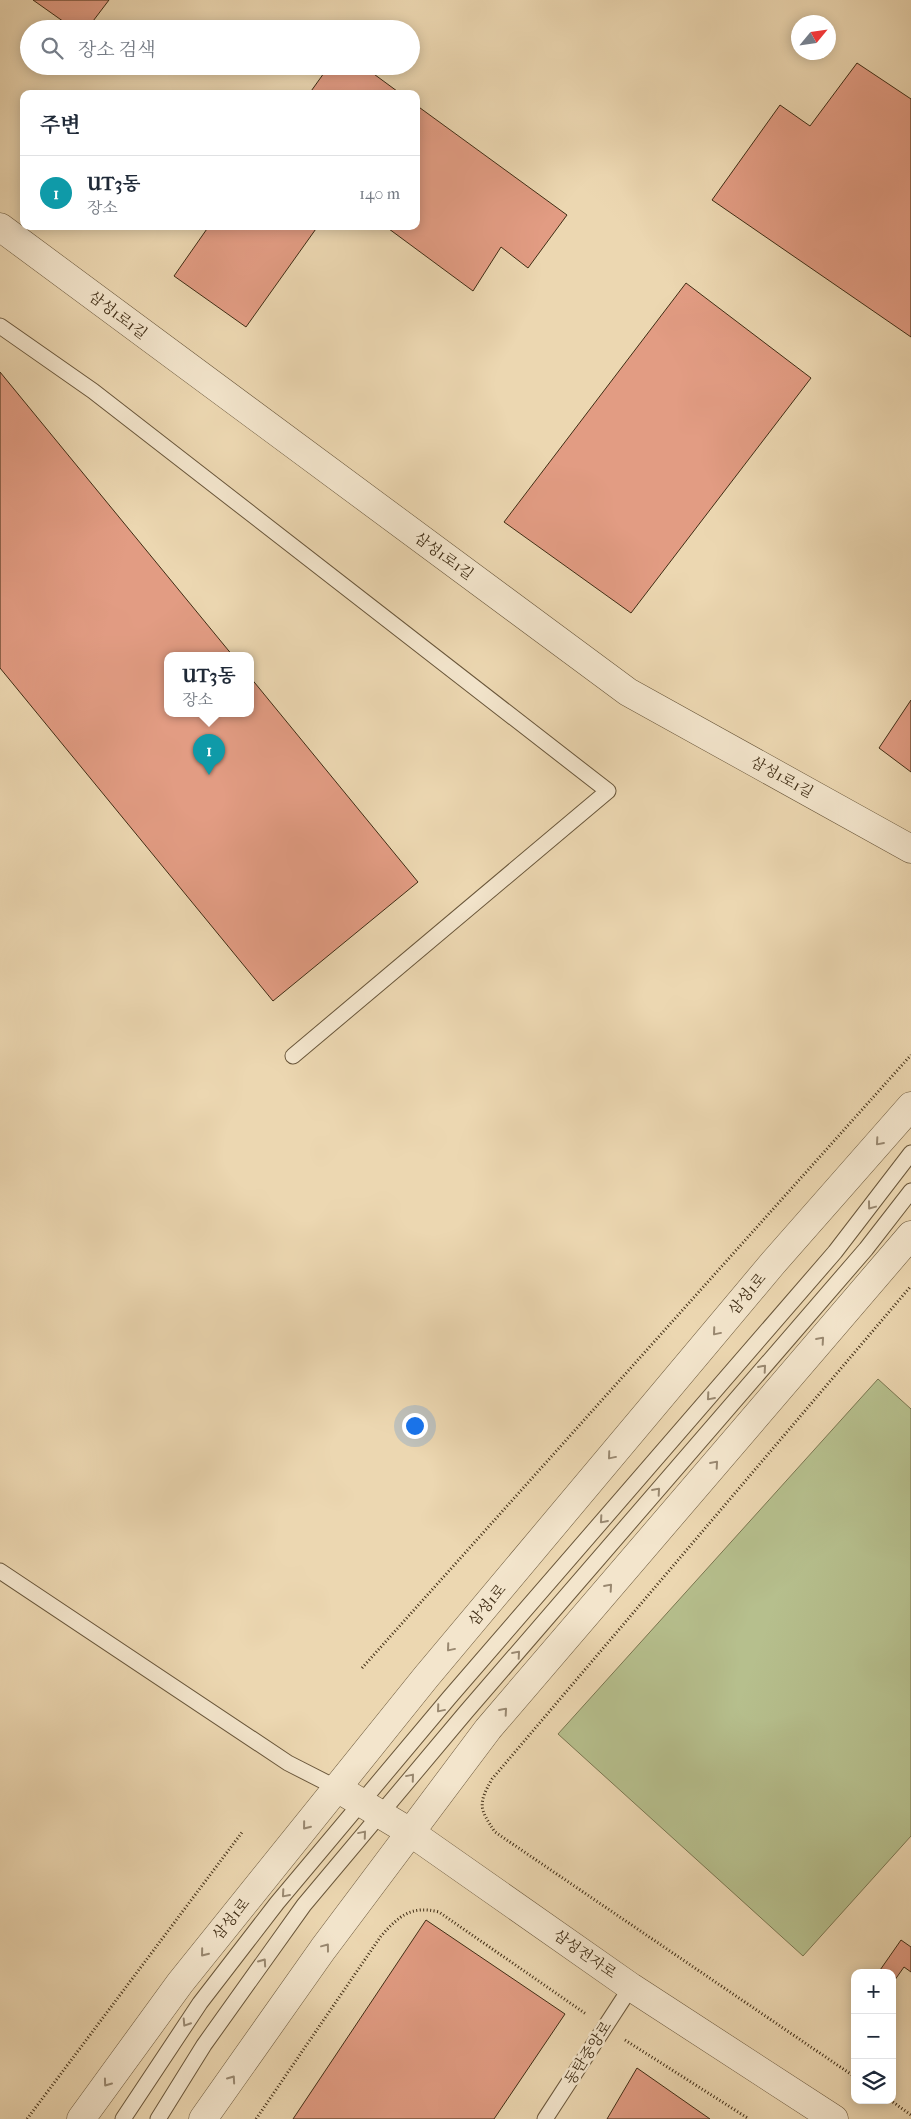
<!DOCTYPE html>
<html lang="ko">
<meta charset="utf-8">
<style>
:root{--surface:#fff;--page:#f6f6f7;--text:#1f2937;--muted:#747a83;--line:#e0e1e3;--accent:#0b8043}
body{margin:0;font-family:"IM FELL French Canon","Noto Serif KR",serif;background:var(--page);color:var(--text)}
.controls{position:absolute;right:15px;bottom:15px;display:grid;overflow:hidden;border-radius:10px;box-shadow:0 2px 12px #0003}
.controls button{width:45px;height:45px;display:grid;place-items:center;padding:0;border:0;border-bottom:1px solid var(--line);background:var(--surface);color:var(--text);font:25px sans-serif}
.compass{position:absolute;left:791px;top:15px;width:45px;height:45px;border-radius:50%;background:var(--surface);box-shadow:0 2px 12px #0003;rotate:61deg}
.you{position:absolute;left:414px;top:1425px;width:18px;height:18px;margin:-12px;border:4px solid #fff;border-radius:50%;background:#1a73e8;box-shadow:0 0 0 8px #1a73e833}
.badge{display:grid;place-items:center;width:32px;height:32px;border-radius:50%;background:var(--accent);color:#fff;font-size:16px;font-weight:700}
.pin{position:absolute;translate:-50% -41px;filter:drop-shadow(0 1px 2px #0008)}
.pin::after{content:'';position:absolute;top:26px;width:18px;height:15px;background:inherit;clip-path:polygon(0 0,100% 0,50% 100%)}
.popup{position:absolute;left:164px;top:652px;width:90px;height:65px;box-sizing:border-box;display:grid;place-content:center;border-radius:10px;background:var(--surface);filter:drop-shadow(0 1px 4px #0005);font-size:16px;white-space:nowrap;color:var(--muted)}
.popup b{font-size:19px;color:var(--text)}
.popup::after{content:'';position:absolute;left:50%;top:100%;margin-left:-10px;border:10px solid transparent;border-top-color:var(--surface)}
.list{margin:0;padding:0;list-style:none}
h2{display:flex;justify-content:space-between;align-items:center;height:65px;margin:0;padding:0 20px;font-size:21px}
h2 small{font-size:16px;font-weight:400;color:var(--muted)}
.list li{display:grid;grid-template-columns:32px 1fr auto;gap:15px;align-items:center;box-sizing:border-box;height:75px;padding:0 20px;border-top:1px solid var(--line)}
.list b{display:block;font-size:19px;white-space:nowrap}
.list p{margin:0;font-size:16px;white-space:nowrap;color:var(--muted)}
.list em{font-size:16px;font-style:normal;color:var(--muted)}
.icon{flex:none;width:28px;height:28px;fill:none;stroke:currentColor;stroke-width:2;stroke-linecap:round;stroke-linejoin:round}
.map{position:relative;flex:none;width:911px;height:2119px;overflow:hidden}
.search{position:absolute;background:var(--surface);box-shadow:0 2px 12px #0003;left:20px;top:20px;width:400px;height:55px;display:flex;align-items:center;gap:12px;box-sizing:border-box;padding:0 18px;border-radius:28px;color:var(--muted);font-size:19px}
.panel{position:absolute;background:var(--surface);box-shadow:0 2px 12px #0003;left:20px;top:90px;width:400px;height:140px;border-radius:10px}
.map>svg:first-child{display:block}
.green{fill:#b6bf8d;stroke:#7a7650}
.building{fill:#e29c83;stroke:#3f2c14}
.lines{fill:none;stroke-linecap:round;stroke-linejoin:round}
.service-casing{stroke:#6a573b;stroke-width:17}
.minor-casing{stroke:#6a573b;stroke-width:29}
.tertiary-casing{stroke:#6a573b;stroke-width:29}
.path{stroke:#3f2c14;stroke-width:3;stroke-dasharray:1 2.5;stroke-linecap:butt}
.service{stroke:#f3e5cc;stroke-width:15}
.minor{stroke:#f3e5cc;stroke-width:28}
.tertiary{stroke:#f3e5cc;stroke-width:28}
.oneway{stroke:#998870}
.labels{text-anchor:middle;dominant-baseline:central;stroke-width:5;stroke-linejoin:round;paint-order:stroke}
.street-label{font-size:15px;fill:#3f2c14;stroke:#f3e5cc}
</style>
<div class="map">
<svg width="911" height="2119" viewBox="0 0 911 2119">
<rect width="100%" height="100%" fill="#ecd7b1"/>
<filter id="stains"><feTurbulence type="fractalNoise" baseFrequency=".004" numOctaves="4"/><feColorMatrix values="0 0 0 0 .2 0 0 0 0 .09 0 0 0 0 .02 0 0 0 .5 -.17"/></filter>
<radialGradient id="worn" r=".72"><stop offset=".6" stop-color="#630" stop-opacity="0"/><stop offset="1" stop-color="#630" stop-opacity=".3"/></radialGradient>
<!-- green -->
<path class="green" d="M878 1379 911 1409V1836L803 1956 558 1734Z"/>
<!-- building -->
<path class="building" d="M33 0H109L87 29H74Z
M857 63 911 99V337L712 200 780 105 810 126Z
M329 66H363L401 94H309Z
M416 105 567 215 528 268 501 247 473 291 385 226H416Z
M209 226H318L246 327 174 276Z
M686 283 811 378 631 613 504 522Z
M0 372 233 656H168V714H250V677L418 882 273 1001 0 668Z
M911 700V772L879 748Z
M426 1920 565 2014 494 2119H293Z
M901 1940 911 1947V1972L904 1967 892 1984V1973H878Z
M637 2068 710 2119H607Z"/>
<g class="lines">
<!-- service casing -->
<g class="service-casing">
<path id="service" d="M0 326 93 391 608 791 293 1056
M0 1571 288 1763 337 1788
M123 2119 200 2003 277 1903 449 1698 835 1252 911 1153
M158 2119 204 2045 304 1905 466 1712 866 1249 911 1191
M545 2119 631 1987"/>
</g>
<!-- minor casing -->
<g class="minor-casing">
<path id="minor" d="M0 227 628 692 911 849"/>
</g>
<!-- tertiary casing -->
<g class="tertiary-casing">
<path id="tertiary" d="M337 1788 410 1832 631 1987 834 2119
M81 2119 180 1983 426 1677 773 1263 911 1106
M203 2119 323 1949 488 1729 911 1235"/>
</g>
<!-- path -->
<path class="path" d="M362 1668 911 1055
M625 2040 749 2119
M855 2077 495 1832C479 1808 478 1804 492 1779L911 1286
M890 2100 911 2115
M27 2119 243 1831
M256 2119 381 1936C399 1916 411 1905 439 1912L586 2014"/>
<!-- service -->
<use href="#service" class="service"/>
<!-- minor -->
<use href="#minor" class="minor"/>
<!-- tertiary -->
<use href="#tertiary" class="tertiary"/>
</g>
<!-- one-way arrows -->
<defs><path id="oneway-chevron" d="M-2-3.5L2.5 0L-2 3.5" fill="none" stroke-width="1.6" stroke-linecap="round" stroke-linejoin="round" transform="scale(1.25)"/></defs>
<g class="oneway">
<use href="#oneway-chevron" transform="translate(879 1142) rotate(131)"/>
<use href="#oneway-chevron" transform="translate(871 1206) rotate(127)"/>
<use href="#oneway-chevron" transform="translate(716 1332) rotate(130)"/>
<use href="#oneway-chevron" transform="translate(821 1340) rotate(-49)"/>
<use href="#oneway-chevron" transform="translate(763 1368) rotate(-49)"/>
<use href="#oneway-chevron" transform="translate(710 1397) rotate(131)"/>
<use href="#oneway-chevron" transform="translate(611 1456) rotate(130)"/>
<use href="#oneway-chevron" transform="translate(715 1464) rotate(-49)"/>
<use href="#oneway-chevron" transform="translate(657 1491) rotate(-49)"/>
<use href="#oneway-chevron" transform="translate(603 1520) rotate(131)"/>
<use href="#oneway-chevron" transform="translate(609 1587) rotate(-49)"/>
<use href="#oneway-chevron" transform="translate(450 1648) rotate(130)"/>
<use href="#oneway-chevron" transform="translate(517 1654) rotate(-49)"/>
<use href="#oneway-chevron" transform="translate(440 1709) rotate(130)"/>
<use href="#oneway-chevron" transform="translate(504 1711) rotate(-49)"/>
<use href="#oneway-chevron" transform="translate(411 1777) rotate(-50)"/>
<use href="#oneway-chevron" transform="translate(306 1826) rotate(129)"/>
<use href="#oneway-chevron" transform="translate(363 1834) rotate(-50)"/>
<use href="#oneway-chevron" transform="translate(285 1894) rotate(131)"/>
<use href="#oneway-chevron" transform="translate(326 1947) rotate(-53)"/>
<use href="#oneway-chevron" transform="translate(204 1953) rotate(129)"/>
<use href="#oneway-chevron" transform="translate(263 1962) rotate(-55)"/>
<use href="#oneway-chevron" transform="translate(186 2023) rotate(123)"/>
<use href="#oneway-chevron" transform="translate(232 2079) rotate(-55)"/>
<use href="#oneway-chevron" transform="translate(107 2083) rotate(126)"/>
</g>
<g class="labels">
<!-- street labels -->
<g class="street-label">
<text transform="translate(118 315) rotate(37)">삼성1로1길</text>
<text transform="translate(444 556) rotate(36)">삼성1로1길</text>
<text transform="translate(782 777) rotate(29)">삼성1로1길</text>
<text transform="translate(747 1294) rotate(-50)">삼성1로</text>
<text transform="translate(487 1605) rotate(-50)">삼성1로</text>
<text transform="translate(231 1919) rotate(-51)">삼성1로</text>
<text transform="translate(585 1954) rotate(35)">삼성전자로</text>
<text transform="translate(588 2053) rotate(-57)">동탄중앙로</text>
</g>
</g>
<rect width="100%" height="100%" filter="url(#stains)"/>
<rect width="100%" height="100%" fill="url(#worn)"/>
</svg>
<div class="controls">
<button>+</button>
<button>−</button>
<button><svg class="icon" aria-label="layers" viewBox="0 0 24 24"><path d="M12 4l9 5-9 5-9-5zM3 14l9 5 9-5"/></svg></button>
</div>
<svg class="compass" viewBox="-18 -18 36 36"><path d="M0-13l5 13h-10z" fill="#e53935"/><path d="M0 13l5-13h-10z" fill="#747a83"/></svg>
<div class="you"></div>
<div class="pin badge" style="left:209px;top:775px;background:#0f9aa8">1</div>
<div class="popup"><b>UT3동</b>장소</div>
<div class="search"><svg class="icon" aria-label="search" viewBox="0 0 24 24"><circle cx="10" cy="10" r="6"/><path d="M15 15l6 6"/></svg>장소 검색</div>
<section class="panel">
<h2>주변<small></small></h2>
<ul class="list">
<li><span class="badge" style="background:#0f9aa8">1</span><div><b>UT3동</b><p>장소</p></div><em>140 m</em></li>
</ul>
</section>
</div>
